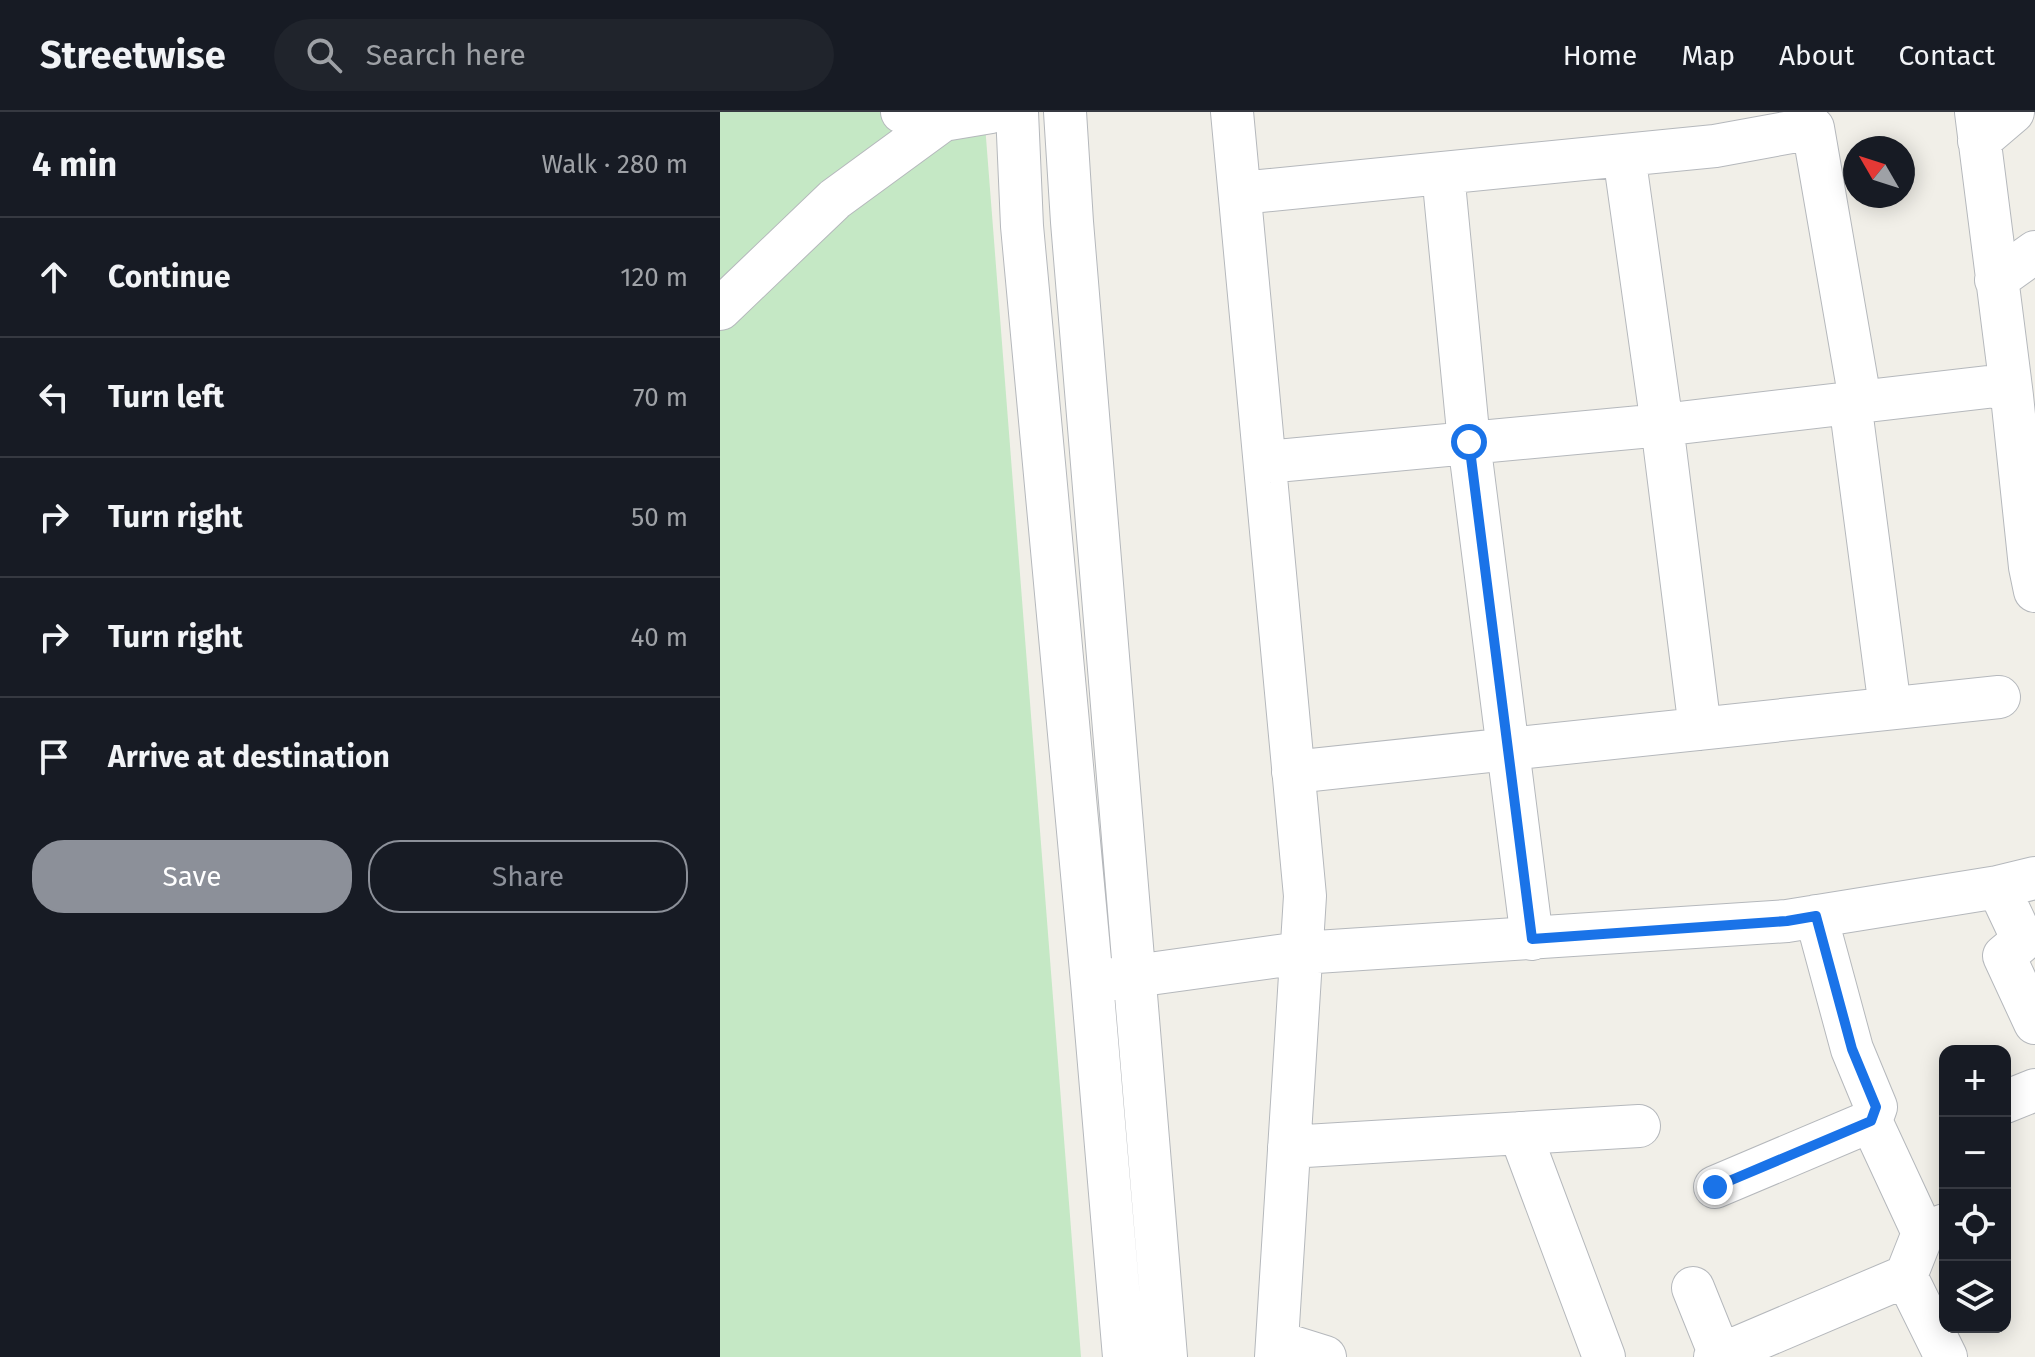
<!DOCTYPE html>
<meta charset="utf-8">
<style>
:root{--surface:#171b24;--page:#20242c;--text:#f1f3f6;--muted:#9ea1a6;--line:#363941;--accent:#8c9099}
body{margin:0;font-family:"Fira Sans",sans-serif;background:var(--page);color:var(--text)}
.controls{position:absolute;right:24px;bottom:24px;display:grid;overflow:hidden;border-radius:16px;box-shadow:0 4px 20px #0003}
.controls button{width:72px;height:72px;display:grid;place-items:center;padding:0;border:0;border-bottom:2px solid var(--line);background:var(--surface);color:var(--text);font:40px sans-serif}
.compass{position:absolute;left:1123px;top:24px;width:72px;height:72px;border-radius:50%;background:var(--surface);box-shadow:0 4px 20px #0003;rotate:309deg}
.stop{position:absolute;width:24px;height:24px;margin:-18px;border:6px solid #1a73e8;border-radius:50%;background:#fff}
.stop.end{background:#1a73e8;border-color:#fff;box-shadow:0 2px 8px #0008}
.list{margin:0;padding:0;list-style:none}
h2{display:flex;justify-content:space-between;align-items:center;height:104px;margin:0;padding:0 32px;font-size:34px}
h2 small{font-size:26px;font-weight:400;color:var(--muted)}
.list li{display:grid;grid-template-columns:52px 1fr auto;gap:24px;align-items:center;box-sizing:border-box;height:120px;padding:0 32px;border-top:2px solid var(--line)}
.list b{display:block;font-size:30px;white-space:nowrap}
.list em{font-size:26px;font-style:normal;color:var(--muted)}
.actions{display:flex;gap:16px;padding:24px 32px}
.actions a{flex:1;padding:18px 0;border:2px solid var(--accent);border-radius:32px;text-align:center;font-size:28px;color:var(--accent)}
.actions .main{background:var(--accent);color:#fff}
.icon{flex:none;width:44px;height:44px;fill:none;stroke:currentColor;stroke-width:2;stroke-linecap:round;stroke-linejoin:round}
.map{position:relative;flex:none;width:1315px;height:1245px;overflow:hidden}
header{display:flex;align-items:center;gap:48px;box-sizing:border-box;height:112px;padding:0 40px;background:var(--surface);border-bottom:2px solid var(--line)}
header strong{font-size:38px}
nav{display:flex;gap:44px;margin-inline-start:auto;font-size:28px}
.search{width:560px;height:72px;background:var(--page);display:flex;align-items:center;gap:20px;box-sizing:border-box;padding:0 28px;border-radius:44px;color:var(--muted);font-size:30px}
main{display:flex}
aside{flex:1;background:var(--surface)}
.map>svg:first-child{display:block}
.green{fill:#c5e8c5}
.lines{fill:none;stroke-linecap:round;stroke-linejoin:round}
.minor-casing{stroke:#b5b8bc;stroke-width:44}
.minor{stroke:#fff;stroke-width:42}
.route{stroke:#1a73e8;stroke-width:10}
</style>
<header>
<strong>Streetwise</strong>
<div class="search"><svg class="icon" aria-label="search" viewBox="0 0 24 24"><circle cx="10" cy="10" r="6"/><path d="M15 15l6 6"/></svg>Search here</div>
<nav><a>Home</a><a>Map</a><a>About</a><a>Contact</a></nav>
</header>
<main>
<aside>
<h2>4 min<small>Walk · 280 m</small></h2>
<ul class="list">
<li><svg class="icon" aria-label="ahead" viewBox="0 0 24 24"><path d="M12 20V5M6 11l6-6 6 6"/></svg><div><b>Continue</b></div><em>120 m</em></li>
<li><svg class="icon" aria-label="left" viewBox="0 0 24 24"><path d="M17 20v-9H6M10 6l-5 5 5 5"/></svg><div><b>Turn left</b></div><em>70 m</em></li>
<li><svg class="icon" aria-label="right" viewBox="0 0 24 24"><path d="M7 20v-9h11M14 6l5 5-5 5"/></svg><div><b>Turn right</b></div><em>50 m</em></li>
<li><svg class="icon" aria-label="right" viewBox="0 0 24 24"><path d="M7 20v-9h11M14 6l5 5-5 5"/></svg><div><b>Turn right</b></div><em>40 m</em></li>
<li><svg class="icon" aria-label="arrive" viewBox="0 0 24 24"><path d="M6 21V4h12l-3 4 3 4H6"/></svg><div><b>Arrive at destination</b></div></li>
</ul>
<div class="actions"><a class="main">Save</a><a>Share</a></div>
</aside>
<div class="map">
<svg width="1315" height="1245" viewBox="0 0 1315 1245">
<rect width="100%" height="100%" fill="#f1efe8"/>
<!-- green -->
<path class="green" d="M0 0H264L361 1245H0Z"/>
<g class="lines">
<!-- minor casing -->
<g class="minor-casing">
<path id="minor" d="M182 0 223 8 271 0
M297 0 302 114 372 870 404 1245
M345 0 352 110 446 1245
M512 0 585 784 556 1245
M1256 0 1292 284
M1259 29 1293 0
M904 43 942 313 980 617
M723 61 749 330 812 827
M520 81 995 34 1093 16 1140 288
M1276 168 1315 140
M0 197 115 87 223 8
M1130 290 1170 596
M545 350 942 313 1276 274 1292 284 1310 455 1315 479
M573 660 1279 585
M1278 775 1315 766
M386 868 581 841 1067 809 1278 775 1303 828 1284 844 1315 911
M1285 990 1315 978
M1151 1009 1203 1121 1225 1113
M800 1021 884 1245
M569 1035 919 1014
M995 1075 1151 1009 1156 995 1132 937 1096 804
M1186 1164 1226 1245
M973 1176 1000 1243 995 1245
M557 1230 605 1245
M1000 1243 1186 1164 1203 1121"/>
</g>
<!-- minor -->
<use href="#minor" class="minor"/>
</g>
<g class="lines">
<!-- route -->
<path class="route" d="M749 330 812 827 1067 809 1096 804 1132 937 1156 995 1151 1009 995 1075"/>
</g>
</svg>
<div class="controls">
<button>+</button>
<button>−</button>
<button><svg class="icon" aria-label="locate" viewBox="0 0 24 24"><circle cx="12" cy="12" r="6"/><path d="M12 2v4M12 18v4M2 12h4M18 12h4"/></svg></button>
<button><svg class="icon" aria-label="layers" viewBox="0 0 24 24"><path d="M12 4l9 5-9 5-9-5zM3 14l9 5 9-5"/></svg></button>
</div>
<svg class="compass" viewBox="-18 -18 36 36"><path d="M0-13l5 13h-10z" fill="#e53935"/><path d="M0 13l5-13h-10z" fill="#9ea1a6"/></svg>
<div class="stop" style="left:749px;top:330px"></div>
<div class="stop end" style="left:995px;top:1075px"></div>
</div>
</main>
